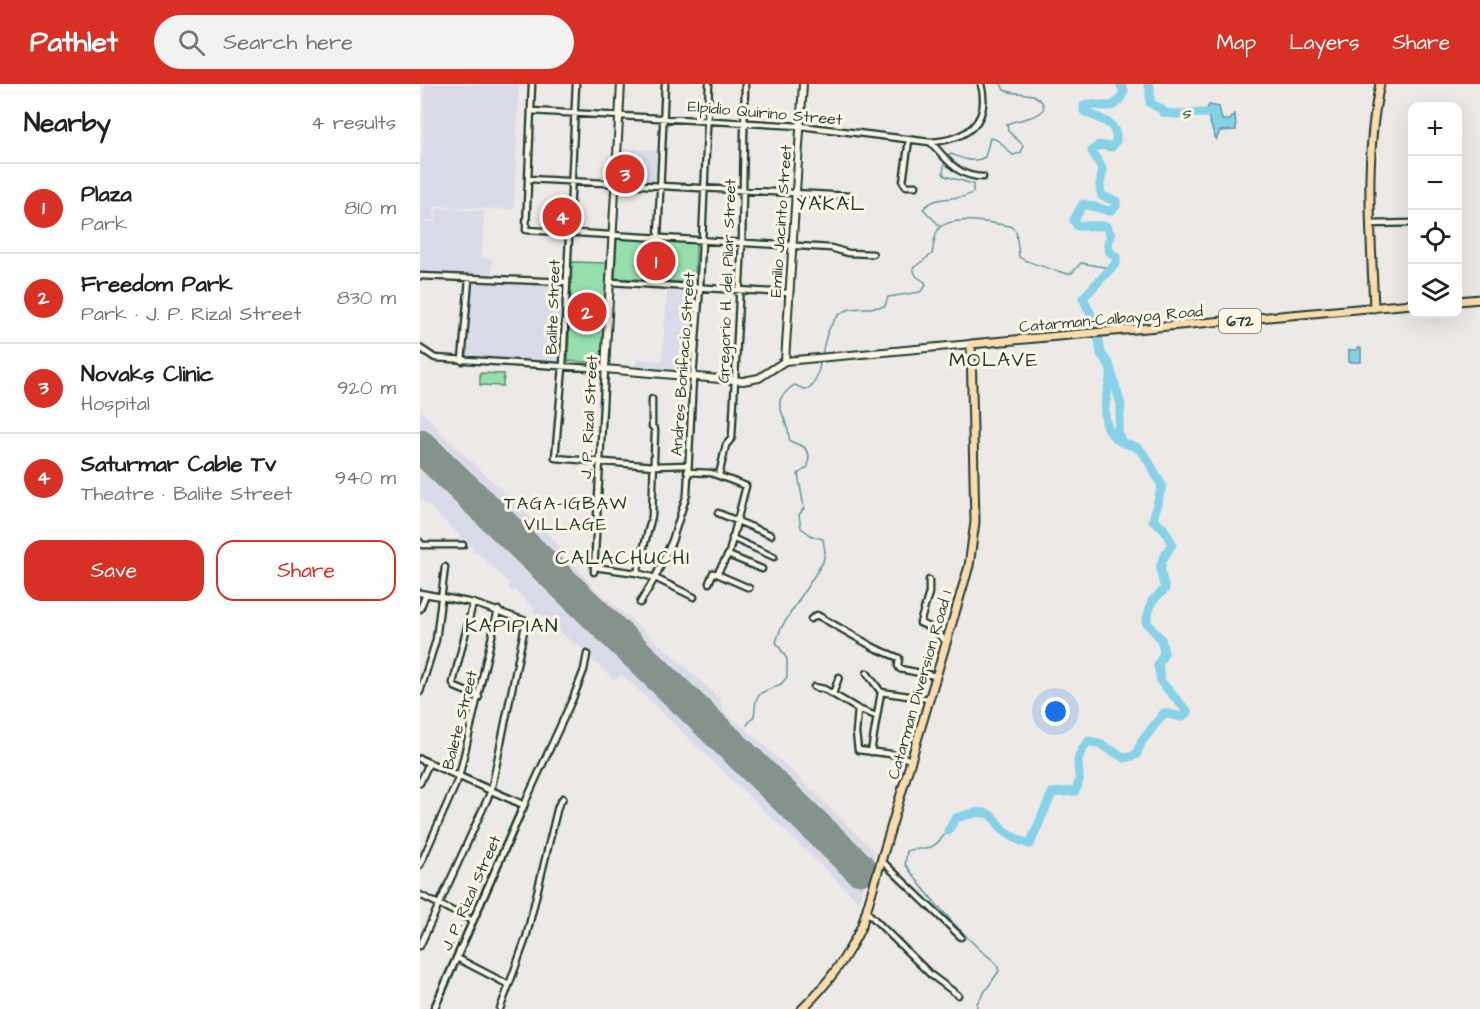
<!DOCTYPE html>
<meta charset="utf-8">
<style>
:root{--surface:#fff;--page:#f2f2f2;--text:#202124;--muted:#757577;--line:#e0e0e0;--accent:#d93025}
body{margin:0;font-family:"Architects Daughter",sans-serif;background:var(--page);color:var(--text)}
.controls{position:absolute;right:18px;top:18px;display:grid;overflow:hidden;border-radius:12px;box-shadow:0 6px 24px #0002}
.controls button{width:54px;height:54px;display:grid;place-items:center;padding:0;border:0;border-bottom:2px solid var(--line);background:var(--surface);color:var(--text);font:30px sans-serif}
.you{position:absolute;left:636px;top:628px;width:21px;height:21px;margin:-15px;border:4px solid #fff;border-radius:50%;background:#1a73e8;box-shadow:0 0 0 9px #1a73e833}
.badge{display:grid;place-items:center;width:39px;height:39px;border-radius:50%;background:var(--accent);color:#fff;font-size:20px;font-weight:700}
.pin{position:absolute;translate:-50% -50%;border:3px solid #fff;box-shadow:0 2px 6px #0006}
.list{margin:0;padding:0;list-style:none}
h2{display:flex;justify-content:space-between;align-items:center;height:78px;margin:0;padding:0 24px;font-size:26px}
h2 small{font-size:20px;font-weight:400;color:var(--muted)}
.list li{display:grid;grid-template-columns:39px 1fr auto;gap:18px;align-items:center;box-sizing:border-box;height:90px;padding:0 24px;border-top:2px solid var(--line)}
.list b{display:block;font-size:22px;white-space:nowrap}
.list p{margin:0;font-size:20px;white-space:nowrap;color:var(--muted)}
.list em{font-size:20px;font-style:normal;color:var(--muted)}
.actions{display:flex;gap:12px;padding:18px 24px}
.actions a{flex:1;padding:14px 0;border:2px solid var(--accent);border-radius:18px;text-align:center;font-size:21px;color:var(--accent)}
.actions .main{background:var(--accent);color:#fff}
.icon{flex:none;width:33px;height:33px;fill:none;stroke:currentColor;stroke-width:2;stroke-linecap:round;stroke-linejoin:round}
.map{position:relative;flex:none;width:1060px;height:925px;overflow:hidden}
header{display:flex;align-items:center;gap:36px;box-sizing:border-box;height:84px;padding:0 30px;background:var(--accent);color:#fff}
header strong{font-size:28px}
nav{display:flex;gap:33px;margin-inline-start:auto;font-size:21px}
.search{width:420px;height:54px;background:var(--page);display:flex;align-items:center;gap:15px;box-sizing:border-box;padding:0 21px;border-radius:33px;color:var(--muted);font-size:22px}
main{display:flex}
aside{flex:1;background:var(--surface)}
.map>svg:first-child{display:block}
.built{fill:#dadbe8}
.green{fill:#96dfad;stroke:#5a8e70;stroke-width:1.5}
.water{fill:#87d2e8;stroke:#5d96a0;stroke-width:1.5}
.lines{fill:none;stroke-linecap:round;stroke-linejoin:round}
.stream{stroke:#5d96a0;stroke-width:1.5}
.river{stroke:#87d2e8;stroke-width:9}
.runway{stroke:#86938d;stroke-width:33}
.minor-casing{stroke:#1f3d34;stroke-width:9}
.tertiary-casing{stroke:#1f3d34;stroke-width:10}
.secondary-casing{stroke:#1f3d34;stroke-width:10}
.primary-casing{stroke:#1f3d34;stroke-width:11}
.minor{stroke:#fcf5e5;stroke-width:4.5}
.tertiary{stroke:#fcf5e5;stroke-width:5}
.secondary{stroke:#fcf5e5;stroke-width:6}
.primary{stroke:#fddcac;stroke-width:7}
.labels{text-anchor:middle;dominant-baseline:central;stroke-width:6;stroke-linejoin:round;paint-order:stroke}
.shield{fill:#fcf5e5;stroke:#617469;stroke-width:1.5}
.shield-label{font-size:15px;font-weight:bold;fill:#1f3d34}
.street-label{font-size:16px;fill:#1f3d34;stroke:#fcf5e5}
.water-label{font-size:18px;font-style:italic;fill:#345b58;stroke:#fcf5e5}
.neighbourhood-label{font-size:18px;letter-spacing:1.5px;fill:#1f3d34;stroke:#fcf5e5}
.quarter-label{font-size:20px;letter-spacing:1.5px;fill:#1f3d34;stroke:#fcf5e5}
</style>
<header>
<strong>Pathlet</strong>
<div class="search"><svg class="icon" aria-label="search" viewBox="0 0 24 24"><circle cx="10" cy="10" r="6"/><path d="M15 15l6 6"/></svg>Search here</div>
<nav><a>Map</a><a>Layers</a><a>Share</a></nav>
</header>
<main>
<aside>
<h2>Nearby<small>4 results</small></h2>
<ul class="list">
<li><span class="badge">1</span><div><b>Plaza</b><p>Park</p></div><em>810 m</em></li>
<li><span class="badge">2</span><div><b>Freedom Park</b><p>Park · J. P. Rizal Street</p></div><em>830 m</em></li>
<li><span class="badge">3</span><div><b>Novaks Clinic</b><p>Hospital</p></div><em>920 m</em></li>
<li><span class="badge">4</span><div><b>Saturmar Cable Tv</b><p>Theatre · Balite Street</p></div><em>940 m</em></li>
</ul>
<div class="actions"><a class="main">Save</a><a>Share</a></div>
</aside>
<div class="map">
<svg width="1060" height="925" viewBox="0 0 1060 925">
<rect width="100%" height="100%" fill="#ede9e6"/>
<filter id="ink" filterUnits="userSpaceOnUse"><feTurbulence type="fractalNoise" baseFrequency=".0167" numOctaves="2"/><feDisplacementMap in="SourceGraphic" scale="12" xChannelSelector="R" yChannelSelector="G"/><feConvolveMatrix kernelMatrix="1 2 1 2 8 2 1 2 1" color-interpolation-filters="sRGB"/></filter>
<g filter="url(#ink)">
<!-- built -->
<path class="built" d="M5 0H99L94 126 15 122 14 136H0V74H2Z
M201 65 237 66 236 100 200 99Z
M16 124 64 127 62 174 72 175 71 195 0 191V137L15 138Z
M50 198 143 201 140 280 44 275Z
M247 205 275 207 271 288 215 285 217 275 242 277Z
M0 326 15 340 17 345 133 455 174 504 260 578 300 615 304 630 320 640 390 704 454 767 439 818 208 596 202 591 194 596 170 574 166 567 154 560 119 529 117 531 113 527 115 525 107 518 95 506 93 508 88 503 90 500 0 414Z"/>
<!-- green -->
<path class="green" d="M197 154 276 159 275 199 195 194Z
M152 178 187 179 183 279 148 277Z
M60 289 84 290 83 302 60 301Z"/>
<!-- water -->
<path class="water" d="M789 21 799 23 802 36H810L815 30 816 46 800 47 796 56 788 32 785 30Z
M937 264H941V278H929V266H937Z"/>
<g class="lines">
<!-- stream -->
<path class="stream" d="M527 72 531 70C542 74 553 80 565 73L570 54C582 55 585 66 593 71L601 69 603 61 588 47 587 40C594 35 634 34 621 17 619 15 615 12 613 11 603 9 593 10 584 6L581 0
M326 109 357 110
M520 142 503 125C519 108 540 119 553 108V100L525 92 523 89 525 76
M402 271C405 253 411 229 431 225 442 223 454 225 465 222L468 213 500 208 506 202 505 198 496 192 493 184 512 170C514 162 514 148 520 143 537 131 572 139 590 142L596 147 599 173C607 179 635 186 647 190L652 189 661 179 690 184
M327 641 334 632 336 616 341 609 361 600 367 593V575L356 558 361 544 403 478 405 468 403 455 392 452 381 444 379 431 384 424 378 390 388 383 389 371 384 363 370 357C368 352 369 347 367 343 360 320 352 318 374 301 378 302 381 304 384 305 396 307 399 284 401 275
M528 747C521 755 514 765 502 765 496 765 493 764 487 767L485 780C506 810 531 838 557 863 565 871 577 876 579 887L557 919V925"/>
<!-- river -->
<path class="river" d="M700 0 704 7C695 29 685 21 667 20L664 22V27C678 35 698 37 696 57L692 63 679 61 672 67C675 73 681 80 682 86 683 96 677 97 682 112L696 117V122L690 127 663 120 654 136 657 142H686L691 151 688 159 689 167 696 173V179L663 214 677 243 681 270 689 280 701 321 698 347 701 358
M728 0 730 3V19L741 25 743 28C756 33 773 28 787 29
M528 747 536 734C545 731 559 726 569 730 574 733 577 739 582 744 589 752 600 757 610 760L632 709 655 707C667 689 647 680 669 657L682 661 705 674 716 671 722 657 744 629 761 633 768 628 741 598 738 581 744 569 741 555 726 538 732 517 745 505C738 482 739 479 752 460L744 445 733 436 742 401C734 389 729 374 719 365 714 361 708 361 702 358 676 345 686 313 691 291"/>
<!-- runway -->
<path class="runway" d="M0 362 440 785"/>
<!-- minor casing -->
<g class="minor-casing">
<path id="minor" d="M112 0 106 146 411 164 428 169 453 170
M156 0 143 283 135 374 234 382 268 381
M111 27 381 42 510 58C527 74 536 93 563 93
M489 56 483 98 486 102H496
M510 58C546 56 571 39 561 0
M108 95 430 112
M951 140 992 139
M238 153 245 0
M0 192 146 198
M190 198 369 209
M0 264 15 274 185 285 174 488
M42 277 49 195
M267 388 291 389 326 402 309 469 297 490 293 489 289 499
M299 391 306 361 312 354 322 158 325 0
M298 429 351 451
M312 454 354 473
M0 458 2 461H43
M308 471 342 485
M174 483 217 489 235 494 252 457 267 410 273 294 280 203 289 0
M217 489 232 432 235 346 232 342V315
M297 490 329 504
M509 496V509L500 539 514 545 527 559
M0 509 53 519 106 537 71 707 0 862
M53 519 33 599 35 603 59 613
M220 519 235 494 274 513
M0 525 6 510
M391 535 397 531 455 564 479 574 478 582 480 585 516 592
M447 589 461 608 451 668
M394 603 404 605 438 625 436 649 438 666 471 670 492 676
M0 608 16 556 25 483
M461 608 509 615
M413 610 419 593
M438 625 456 632
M0 699 9 679
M104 721 153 614 164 586 167 570
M462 777 541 853
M0 781 39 693 78 526
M0 811 53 837
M446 827 511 891 538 911
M37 874 89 901 80 925
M89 901 106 854 138 722 143 714"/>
</g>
<!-- tertiary casing -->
<g class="tertiary-casing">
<path id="tertiary" d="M0 675 104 721 14 925"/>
</g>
<!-- secondary casing -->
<g class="secondary-casing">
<path id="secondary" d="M201 0 185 285 323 297 339 294 365 277 551 260
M365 277 383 0"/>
</g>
<!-- primary casing -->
<g class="primary-casing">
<path id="primary" d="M1038 217 1060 215
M954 224C951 150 944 73 960 0
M382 925C408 900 427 874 442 841L549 482 555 438 551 260 992 220"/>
</g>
<!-- minor -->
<use href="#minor" class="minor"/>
<!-- tertiary -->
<use href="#tertiary" class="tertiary"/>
<!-- secondary -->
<use href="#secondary" class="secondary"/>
<!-- primary -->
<use href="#primary" class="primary"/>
</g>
</g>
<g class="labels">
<!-- shield labels -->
<rect class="shield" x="799" y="225" width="42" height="24" rx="4.5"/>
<g class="shield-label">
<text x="820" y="237">672</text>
</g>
<!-- street labels -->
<g class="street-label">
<text transform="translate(345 29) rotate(5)">Elpidio Quirino Street</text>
<text transform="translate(361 137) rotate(-86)">Emilio Jacinto Street</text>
<text transform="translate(307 197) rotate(-88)">Gregorio H. del Pilar Street</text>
<text transform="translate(133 223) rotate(-88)">Balite Street</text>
<text transform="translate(691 235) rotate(-5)">Catarman-Calbayog Road</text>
<text transform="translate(263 280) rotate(-86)">Andres Bonifacio Street</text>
<text transform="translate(169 333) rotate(-87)">J. P. Rizal Street</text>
<text transform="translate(500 601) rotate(-74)">Catarman Diversion Road 1</text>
<text transform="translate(40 636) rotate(-76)">Balete Street</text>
<text transform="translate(51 809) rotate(-66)">J. P. Rizal Street</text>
</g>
<!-- water labels -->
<g class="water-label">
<text transform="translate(766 29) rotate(2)">s</text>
</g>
<!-- neighbourhood labels -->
<g class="neighbourhood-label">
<text x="146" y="419">TAGA-IGBAW<tspan x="146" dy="21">VILLAGE</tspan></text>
</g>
<!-- quarter labels -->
<g class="quarter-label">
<text x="411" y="120">YAKAL</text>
<text x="574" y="276">MOLAVE</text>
<text x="203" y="474">CALACHUCHI</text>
<text x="92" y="542">KAPIPIAN</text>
</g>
</g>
</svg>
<div class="controls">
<button>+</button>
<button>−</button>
<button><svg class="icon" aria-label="locate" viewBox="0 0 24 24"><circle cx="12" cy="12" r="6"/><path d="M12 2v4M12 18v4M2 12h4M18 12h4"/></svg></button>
<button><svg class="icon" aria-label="layers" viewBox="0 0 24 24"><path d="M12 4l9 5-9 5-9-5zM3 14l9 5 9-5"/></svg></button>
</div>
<div class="you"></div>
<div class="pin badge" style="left:236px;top:177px">1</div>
<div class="pin badge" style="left:167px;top:228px">2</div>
<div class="pin badge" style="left:205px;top:90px">3</div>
<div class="pin badge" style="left:142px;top:133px">4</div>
</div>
</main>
